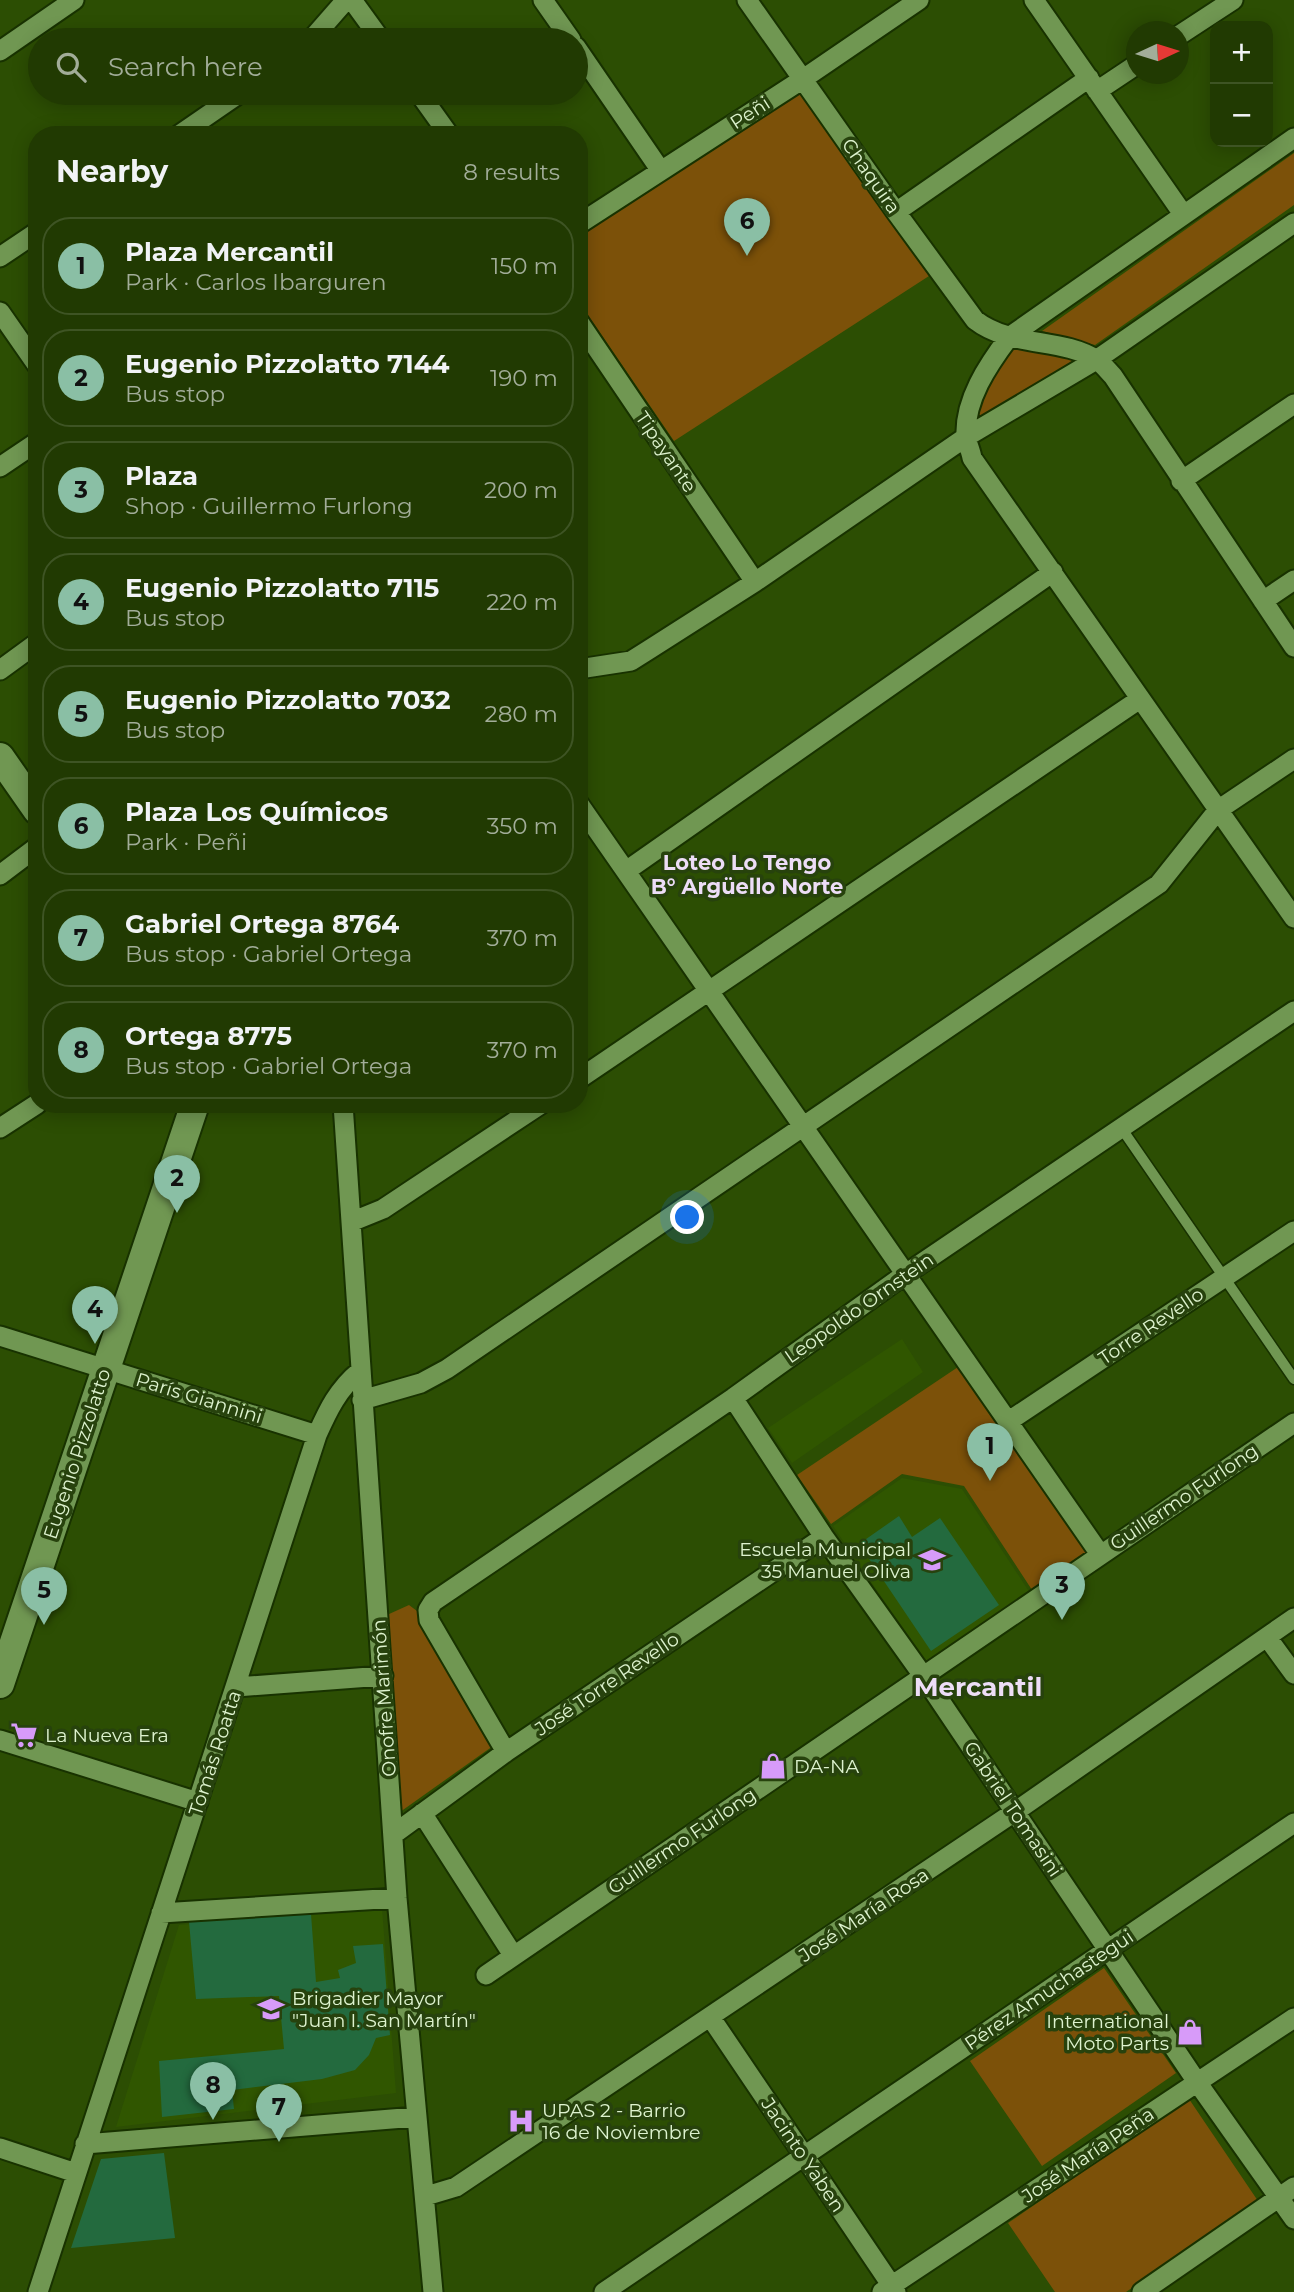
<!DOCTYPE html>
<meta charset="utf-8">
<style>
:root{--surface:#213a02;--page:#29410c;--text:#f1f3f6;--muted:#a2ad99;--line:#3e5424;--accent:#8abfa5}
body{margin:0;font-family:Montserrat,sans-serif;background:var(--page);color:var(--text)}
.controls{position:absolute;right:21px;top:21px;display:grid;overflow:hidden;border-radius:14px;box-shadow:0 4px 18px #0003}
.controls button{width:63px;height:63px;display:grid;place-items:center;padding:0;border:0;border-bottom:2px solid var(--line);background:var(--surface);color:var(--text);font:35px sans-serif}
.compass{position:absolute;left:1126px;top:21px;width:63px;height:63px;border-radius:50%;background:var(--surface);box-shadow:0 4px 18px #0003;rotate:86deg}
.you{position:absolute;left:688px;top:1218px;width:24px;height:24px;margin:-18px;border:5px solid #fff;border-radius:50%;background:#1a73e8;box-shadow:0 0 0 10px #1a73e833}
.badge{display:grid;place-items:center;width:46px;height:46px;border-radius:50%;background:var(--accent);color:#111;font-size:23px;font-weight:700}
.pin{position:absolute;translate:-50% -58px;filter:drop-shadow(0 2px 4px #0008)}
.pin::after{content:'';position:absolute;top:37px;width:24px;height:21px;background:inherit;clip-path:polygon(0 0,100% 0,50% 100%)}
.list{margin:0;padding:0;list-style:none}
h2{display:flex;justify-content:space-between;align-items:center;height:91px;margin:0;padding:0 28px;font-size:30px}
h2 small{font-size:23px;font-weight:400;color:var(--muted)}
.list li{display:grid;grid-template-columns:46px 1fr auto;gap:21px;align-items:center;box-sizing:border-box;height:98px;margin:0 14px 14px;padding:0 14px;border:2px solid var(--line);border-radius:28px}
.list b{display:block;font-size:26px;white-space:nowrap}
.list p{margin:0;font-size:23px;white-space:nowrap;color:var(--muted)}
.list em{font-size:23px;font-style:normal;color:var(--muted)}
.icon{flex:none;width:38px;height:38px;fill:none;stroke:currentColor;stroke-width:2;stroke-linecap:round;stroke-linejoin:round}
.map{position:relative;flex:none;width:1294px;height:2292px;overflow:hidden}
.search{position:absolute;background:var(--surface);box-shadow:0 4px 18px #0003;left:28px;top:28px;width:560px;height:77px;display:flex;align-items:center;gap:18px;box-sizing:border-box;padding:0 24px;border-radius:38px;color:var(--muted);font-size:26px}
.panel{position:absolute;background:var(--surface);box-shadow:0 4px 18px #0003;left:28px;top:126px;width:560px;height:987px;border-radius:28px}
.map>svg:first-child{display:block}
.built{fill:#305600}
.green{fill:#7c5109}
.building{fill:#236a3e}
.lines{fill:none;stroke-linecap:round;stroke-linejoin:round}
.lane-casing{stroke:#183200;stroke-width:13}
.street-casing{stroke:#183200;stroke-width:23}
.secondary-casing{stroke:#183200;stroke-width:32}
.lane{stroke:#709752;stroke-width:10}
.street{stroke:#709752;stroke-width:19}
.secondary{stroke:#709752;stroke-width:28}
.labels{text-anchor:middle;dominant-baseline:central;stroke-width:7;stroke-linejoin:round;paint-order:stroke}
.street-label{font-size:19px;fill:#def3cf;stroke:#27420d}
.poi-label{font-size:19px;fill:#def3cf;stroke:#27420d;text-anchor:start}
.neighbourhood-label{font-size:21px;font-weight:bold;fill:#edddf7;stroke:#27420d}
.district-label{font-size:26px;font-weight:bold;fill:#edddf7;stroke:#27420d}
</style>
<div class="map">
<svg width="1294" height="2292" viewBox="0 0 1294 2292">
<rect width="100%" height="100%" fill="#2c4e03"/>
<!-- built -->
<path class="built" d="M902 1339 923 1372 792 1463 768 1428Z
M902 1478 962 1489 1030 1593 928 1665 833 1526Z
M382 1908 396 2093 116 2127 179 1925Z"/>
<!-- green -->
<path class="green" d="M804 91 929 276 674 441 579 302V237Z
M1294 153V205L1095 345 1042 331Z
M1011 342 1081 361 973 420 981 393Z
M964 1363 1093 1552 1034 1593 964 1486 902 1474 831 1524 797 1475Z
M409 1605 417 1611 493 1746 393 1817 378 1619Z
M1104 1968 1176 2073 1042 2166 970 2061Z
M1189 2099 1258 2201 1126 2292H1055L1008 2223Z"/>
<!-- building -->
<path class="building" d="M899 1516 912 1537 940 1518 999 1605 931 1651 859 1544Z
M311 1914 316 1982 340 1978 338 1970 356 1963 353 1946 383 1944 390 2035 376 2038 369 2055 355 2070 322 2079 232 2090 234 2109 162 2117 159 2061 284 2049 279 1996 196 1999 189 1922Z
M164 2153 175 2238 71 2248 101 2159Z"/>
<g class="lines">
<!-- lane casing -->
<g class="lane-casing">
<path id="lane" d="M1122 1129 1294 1379"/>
</g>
<!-- street casing -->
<g class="street-casing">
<path id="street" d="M352 0 381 40
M543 0 571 40
M747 0 896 212 975 320C1011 348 1062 337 1097 360 1103 364 1108 371 1113 376L1294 647
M1034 0 1183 214
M1178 36 1233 0
M311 40 346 0
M576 47 661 171
M0 51 74 0
M1097 91 1136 65
M419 93 449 135
M179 135 240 93
M1294 138 1009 337C988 365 964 400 966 437 967 443 971 451 972 458L1294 918
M896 212 1089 78
M579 224 803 79 919 0
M0 257 37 232
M0 312 37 365
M579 322 755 582
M0 467 37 442
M1181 481 1294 404
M1263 601 1294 580
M579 669 631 661 650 649 755 582 966 437 1096 360 1294 223
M0 670 37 643
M579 804 1100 1554
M626 871 1053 572
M0 875 37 847
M579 1079 1140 699
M343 1104 397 1898 433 2292
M0 1128 37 1104
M351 1222 383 1209 541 1104
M0 1336 317 1435
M733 1398 824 1537 924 1677 1197 2082 1294 2219
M362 1400 421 1383 447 1369 1159 884 1218 810 1294 759
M1009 1421 1294 1231
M1267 1637 1294 1674
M236 1687 383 1676
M0 1740 198 1802
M506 1752 429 1620 428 1610 433 1602 733 1398 907 1273 1294 1011
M422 1813 513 1955
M394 1834 506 1752 824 1537
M161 1913 397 1898
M486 1975 1294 1423
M711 2018 896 2292
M85 2144 416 2117
M0 2148 76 2173
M426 2196 456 2187 1016 1811 1294 1618
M38 2292 317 1435C328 1410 338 1389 360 1371
M604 2292C833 2134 1065 1981 1294 1823
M882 2292 1294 2018
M1142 2292 1294 2187"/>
</g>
<!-- secondary casing -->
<g class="secondary-casing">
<path id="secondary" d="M0 757 37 810
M0 1684 195 1104"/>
</g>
<!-- lane -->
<use href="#lane" class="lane"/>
<!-- street -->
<use href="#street" class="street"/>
<!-- secondary -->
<use href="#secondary" class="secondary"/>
</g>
<!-- icons -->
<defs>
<g id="school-bare" transform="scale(2.1)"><path d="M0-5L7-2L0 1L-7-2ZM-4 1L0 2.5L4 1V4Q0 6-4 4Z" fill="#d79bf9" stroke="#27420d" stroke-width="2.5" paint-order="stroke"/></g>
<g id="supermarket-bare" transform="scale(2.1)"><path d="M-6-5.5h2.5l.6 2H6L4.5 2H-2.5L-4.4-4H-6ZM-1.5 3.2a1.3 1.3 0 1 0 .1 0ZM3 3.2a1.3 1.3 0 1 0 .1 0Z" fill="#d79bf9" stroke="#27420d" stroke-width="2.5" paint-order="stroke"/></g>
<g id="shop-bare" transform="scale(2.1)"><path d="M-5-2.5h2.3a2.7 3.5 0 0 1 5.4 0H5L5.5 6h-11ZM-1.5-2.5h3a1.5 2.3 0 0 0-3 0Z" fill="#d79bf9" stroke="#27420d" stroke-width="2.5" paint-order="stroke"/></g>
<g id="hospital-bare" transform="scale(2.1)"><path d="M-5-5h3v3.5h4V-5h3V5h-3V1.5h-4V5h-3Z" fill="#d79bf9" stroke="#27420d" stroke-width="2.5" paint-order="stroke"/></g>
</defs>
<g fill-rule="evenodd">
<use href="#school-bare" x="932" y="1560"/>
<use href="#supermarket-bare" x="24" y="1735"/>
<use href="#shop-bare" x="773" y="1766"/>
<use href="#school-bare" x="271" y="2009"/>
<use href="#shop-bare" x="1190" y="2032"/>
<use href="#hospital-bare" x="521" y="2121"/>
</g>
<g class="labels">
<!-- street labels -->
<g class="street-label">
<text transform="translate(750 113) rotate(-33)">Peñi</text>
<text transform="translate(871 176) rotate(55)">Chaquira</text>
<text transform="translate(666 452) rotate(56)">Tipayante</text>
<text transform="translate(859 1308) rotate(-35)">Leopoldo Ornstein</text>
<text transform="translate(1151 1326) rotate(-34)">Torre Revello</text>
<text transform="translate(199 1398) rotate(17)">París Giannini</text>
<text transform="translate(77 1454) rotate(-72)">Eugenio Pizzolatto</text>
<text transform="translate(1184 1497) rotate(-34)">Guillermo Furlong</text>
<text transform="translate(607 1684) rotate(-34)">José Torre Revello</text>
<text transform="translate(384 1698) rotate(-94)">Onofre Marimón</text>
<text transform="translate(215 1753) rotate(-72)">Tomás Roatta</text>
<text transform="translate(1013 1809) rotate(56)">Gabriel Tomasini</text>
<text transform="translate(682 1841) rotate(-34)">Guillermo Furlong</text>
<text transform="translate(864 1915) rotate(-34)">José María Rosa</text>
<text transform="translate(1049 1990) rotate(-34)">Pérez Amuchastegui</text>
<text transform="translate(803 2155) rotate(56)">Jacinto Yaben</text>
<text transform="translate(1088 2155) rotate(-34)">José María Peña</text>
</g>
<!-- poi labels -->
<g class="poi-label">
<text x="911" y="1549" text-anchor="end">Escuela Municipal<tspan x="911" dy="22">35 Manuel Oliva</tspan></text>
<text x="45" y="1735">La Nueva Era</text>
<text x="794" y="1766">DA-NA</text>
<text x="292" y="1998">Brigadier Mayor<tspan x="292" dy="22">"Juan I. San Martín"</tspan></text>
<text x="1169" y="2021" text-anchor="end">International<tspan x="1169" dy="22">Moto Parts</tspan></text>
<text x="542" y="2110">UPAS 2 - Barrio<tspan x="542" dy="22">16 de Noviembre</tspan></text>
</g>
<!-- neighbourhood labels -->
<g class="neighbourhood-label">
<text x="747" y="862">Loteo Lo Tengo<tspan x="747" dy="24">B° Argüello Norte</tspan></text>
</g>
<!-- district labels -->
<g class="district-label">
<text x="978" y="1687">Mercantil</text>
</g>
</g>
</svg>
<div class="controls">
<button>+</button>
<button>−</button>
</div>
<svg class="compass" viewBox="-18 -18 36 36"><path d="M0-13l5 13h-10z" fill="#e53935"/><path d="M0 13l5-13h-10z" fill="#a2ad99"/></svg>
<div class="you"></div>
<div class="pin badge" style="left:990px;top:1481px">1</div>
<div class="pin badge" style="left:177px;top:1213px">2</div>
<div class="pin badge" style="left:1062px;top:1620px">3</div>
<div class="pin badge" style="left:95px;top:1344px">4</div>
<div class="pin badge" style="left:44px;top:1625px">5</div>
<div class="pin badge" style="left:747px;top:256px">6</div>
<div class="pin badge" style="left:279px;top:2142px">7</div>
<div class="pin badge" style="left:213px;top:2120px">8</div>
<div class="search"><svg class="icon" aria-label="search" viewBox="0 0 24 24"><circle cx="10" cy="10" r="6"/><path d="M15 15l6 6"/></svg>Search here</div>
<section class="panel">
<h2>Nearby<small>8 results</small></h2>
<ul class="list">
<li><span class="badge">1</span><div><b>Plaza Mercantil</b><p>Park · Carlos Ibarguren</p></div><em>150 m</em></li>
<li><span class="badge">2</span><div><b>Eugenio Pizzolatto 7144</b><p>Bus stop</p></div><em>190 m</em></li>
<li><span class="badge">3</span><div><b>Plaza</b><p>Shop · Guillermo Furlong</p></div><em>200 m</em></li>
<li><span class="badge">4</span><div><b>Eugenio Pizzolatto 7115</b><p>Bus stop</p></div><em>220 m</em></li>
<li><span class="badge">5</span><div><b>Eugenio Pizzolatto 7032</b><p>Bus stop</p></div><em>280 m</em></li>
<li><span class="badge">6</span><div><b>Plaza Los Químicos</b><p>Park · Peñi</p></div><em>350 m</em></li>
<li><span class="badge">7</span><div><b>Gabriel Ortega 8764</b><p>Bus stop · Gabriel Ortega</p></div><em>370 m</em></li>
<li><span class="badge">8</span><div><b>Ortega 8775</b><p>Bus stop · Gabriel Ortega</p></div><em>370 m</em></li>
</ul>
</section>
</div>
